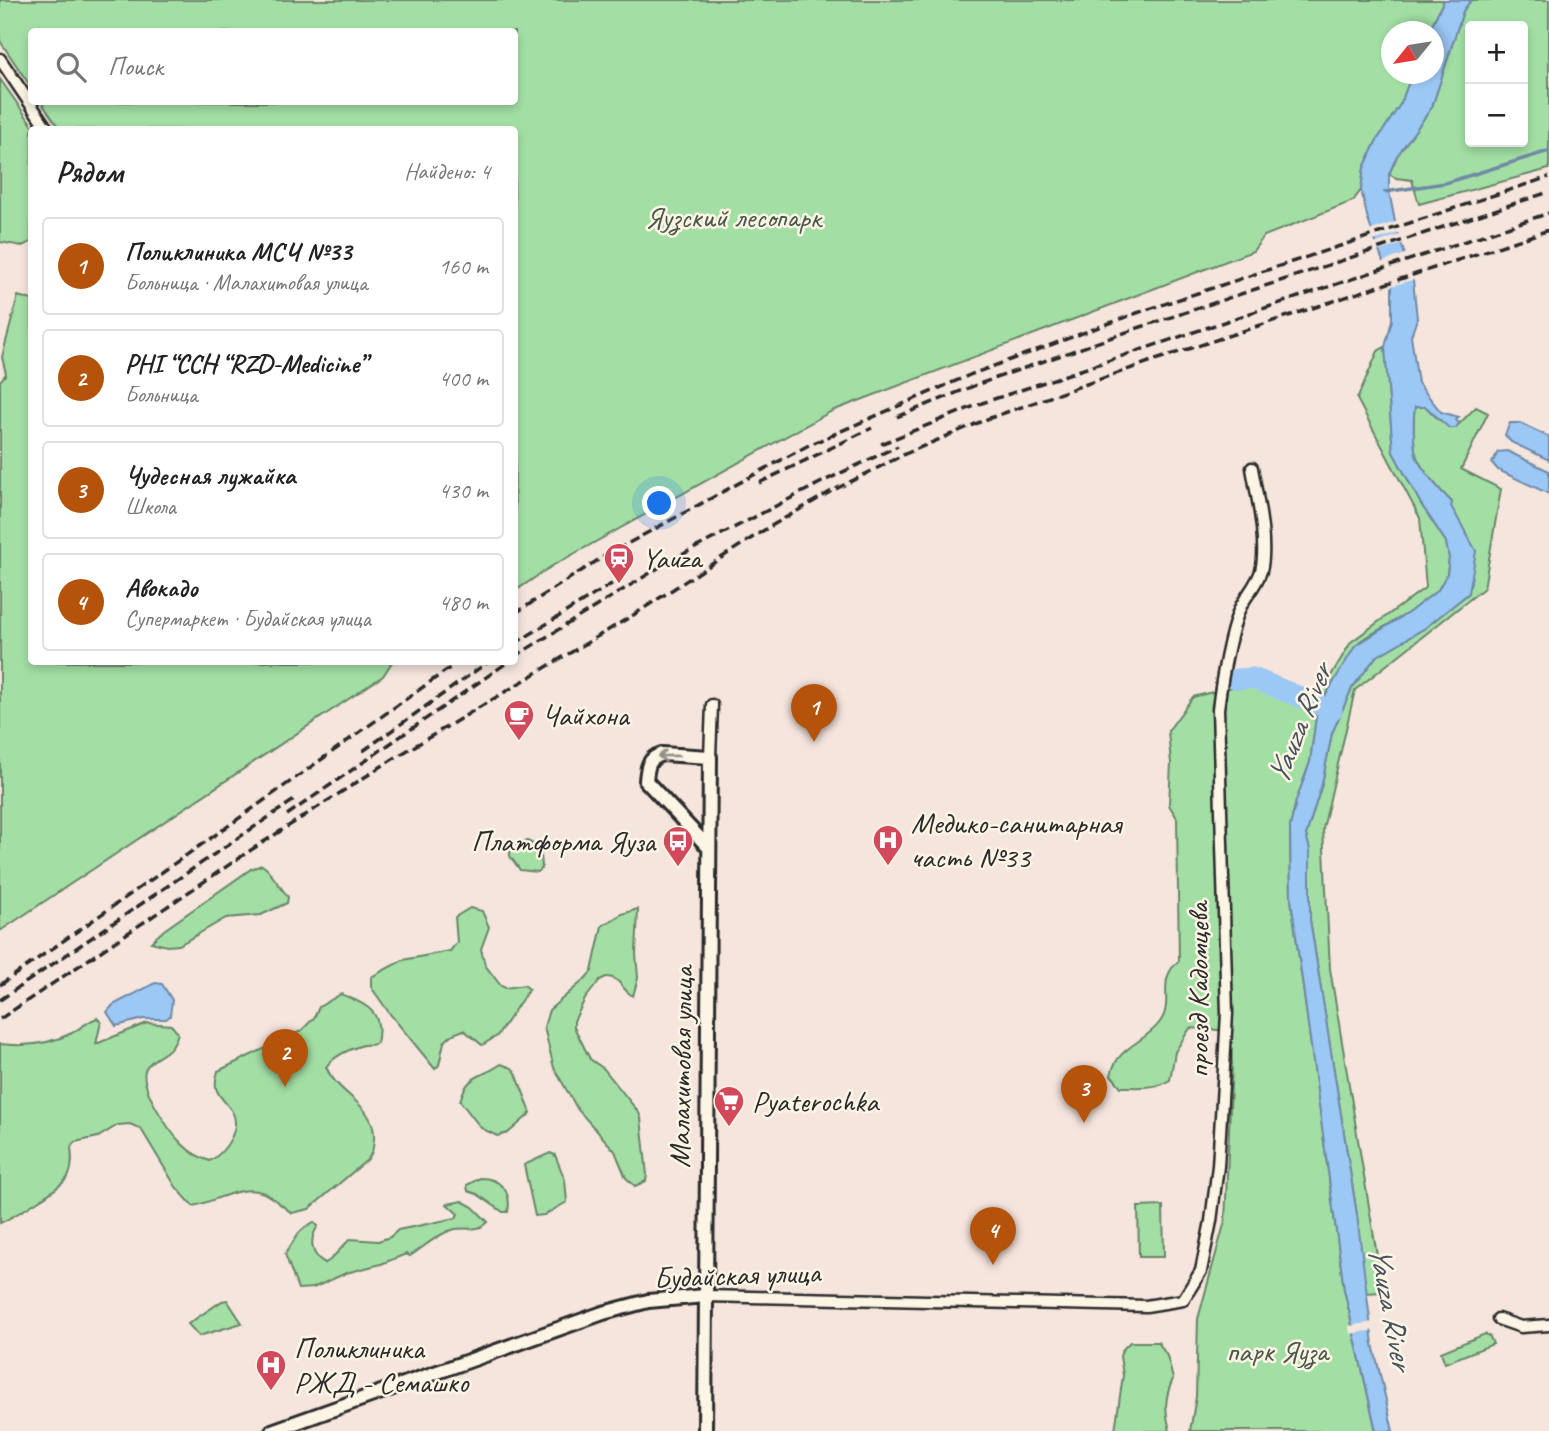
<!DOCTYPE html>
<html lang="ru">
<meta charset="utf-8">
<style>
:root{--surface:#fff;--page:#f2f2f2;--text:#222;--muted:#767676;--line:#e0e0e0;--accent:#b45309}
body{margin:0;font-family:Caveat,sans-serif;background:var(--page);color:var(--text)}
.controls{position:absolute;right:21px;top:21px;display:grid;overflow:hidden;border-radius:7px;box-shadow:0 4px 10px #0003}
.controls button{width:63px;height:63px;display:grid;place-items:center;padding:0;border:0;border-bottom:2px solid var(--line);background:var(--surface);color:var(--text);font:35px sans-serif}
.compass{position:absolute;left:1381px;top:21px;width:63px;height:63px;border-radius:50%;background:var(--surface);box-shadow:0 4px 10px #0003;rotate:240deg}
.you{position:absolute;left:660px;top:504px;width:24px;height:24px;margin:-18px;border:5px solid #fff;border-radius:50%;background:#1a73e8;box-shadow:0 0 0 10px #1a73e833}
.badge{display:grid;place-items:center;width:46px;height:46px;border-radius:50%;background:var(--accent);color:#fff;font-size:23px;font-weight:700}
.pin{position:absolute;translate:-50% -58px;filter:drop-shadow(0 2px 4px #0008)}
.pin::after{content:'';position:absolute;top:37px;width:24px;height:21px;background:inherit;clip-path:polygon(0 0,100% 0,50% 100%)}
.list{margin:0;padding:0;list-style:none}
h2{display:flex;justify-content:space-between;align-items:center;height:91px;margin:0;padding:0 28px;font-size:30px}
h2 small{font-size:23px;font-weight:400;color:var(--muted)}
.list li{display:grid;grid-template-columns:46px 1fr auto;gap:21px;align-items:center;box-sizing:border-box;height:98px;margin:0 14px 14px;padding:0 14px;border:2px solid var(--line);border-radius:7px}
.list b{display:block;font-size:26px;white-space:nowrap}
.list p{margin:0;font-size:23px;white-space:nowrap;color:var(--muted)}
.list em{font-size:23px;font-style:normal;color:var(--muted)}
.icon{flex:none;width:38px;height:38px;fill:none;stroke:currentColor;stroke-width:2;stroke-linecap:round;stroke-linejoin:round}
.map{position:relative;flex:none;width:1549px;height:1431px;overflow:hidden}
.search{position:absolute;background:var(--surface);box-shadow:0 4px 10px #0003;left:28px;top:28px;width:490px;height:77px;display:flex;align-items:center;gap:18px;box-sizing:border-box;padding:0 24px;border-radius:7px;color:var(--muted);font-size:26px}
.panel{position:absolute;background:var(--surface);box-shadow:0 4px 10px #0003;left:28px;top:126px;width:490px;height:539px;border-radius:7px}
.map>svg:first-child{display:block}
.green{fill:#a3dfa5;stroke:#678568;stroke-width:2;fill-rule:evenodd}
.water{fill:#9cc8f6;stroke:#6f89a5;stroke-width:2}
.pier{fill:#f5e5dd}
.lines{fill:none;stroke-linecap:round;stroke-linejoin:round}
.stream{stroke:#6f89a5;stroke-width:3.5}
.river{stroke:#9cc8f6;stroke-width:21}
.street-casing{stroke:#2b2b2b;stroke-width:15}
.secondary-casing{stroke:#2b2b2b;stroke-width:18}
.street{stroke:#fcf5e5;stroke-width:10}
.secondary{stroke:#fcf5e5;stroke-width:12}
.rail{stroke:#2b2b2b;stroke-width:3.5;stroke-dasharray:10 5;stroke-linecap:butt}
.oneway{stroke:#949088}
.labels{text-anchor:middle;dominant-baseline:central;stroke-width:5;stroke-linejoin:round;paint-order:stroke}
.park-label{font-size:30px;fill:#49584a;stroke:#fcf5e5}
.poi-label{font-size:30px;fill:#2b2b2b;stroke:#fcf5e5;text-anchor:start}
.street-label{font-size:30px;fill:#2b2b2b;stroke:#fcf5e5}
.water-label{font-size:32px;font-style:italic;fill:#47525e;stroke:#fcf5e5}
</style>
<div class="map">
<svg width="1549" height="1431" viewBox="0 0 1549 1431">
<rect width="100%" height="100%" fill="#f5e5dd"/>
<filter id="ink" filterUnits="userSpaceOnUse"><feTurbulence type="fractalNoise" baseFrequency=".0143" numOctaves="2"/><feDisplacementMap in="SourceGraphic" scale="14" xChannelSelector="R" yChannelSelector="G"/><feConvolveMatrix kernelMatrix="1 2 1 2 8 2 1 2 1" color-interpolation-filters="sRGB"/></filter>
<g filter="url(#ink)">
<!-- green -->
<path class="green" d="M0 0H1444L1429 31 1392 32V74H1412L1401 103 1376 142 1364 168 1361 190 1353 201 1264 236 1253 251 832 411 552 566 515 591 514 130 60 129 41 102H514V32H32L31 87 0 41Z
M1471 0H1549V169L1419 204 1412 180 1396 178 1389 174 1397 156 1432 107 1463 11ZM1470 26H1523V142H1470Z
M0 79 35 129 32 130 31 242 22 246 0 242Z
M18 296 32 300V662H392L383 676 0 931V381L6 374 2 357Z
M1385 347 1393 452 1421 504 1446 542 1449 558 1447 574 1438 590 1408 613 1360 641 1324 697 1320 694 1351 642 1426 587 1420 518 1357 399 1378 351Z
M1420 405 1426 407 1439 420 1456 427 1476 407 1488 413 1461 469 1501 489 1484 588 1355 690 1323 829 1330 969 1383 1292 1365 1293 1357 1215 1310 920V850L1306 835 1322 784 1332 733 1352 688 1376 657 1425 628 1469 593 1451 506 1452 502C1442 493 1422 470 1417 457 1413 448 1413 417 1415 407Z
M1252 682 1317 710 1310 762 1296 801 1290 827 1291 899 1344 1289 1376 1431H1190L1196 1397 1198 1319 1225 1221 1232 1063 1230 1037 1218 1030 1190 1028 1175 1052 1170 1080C1155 1089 1138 1087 1121 1087L1111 1075C1117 1046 1145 1043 1160 1022 1175 1001 1155 980 1179 961L1177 818 1169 805 1171 763 1168 731 1193 697Z
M527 841C542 847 541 852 542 868L538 872 520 870 510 856V844Z
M262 865 267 869 288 897 287 903 261 915 226 918 179 945 167 946 151 942 164 930 251 869Z
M470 908 482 911 489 927 481 949 485 965 501 986 506 988 524 985 529 989 497 1036 482 1045 464 1030 453 1034 444 1042 439 1065 435 1069 390 1014 371 987V977L403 960 450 951 457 942 455 917Z
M638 909 636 954 638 978 633 996C622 991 620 976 606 977L600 980 585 999 574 1021V1027L590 1059 604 1069 639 1113 641 1118 647 1175 646 1181 635 1186 626 1178 615 1151 578 1110 554 1068 544 1027 549 1010 584 980 592 971 602 926 622 914Z
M341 994C367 1005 384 1011 377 1043 370 1047 367 1043 360 1046 348 1050 333 1057 326 1067 338 1096 376 1104 374 1139 373 1148 373 1153 367 1160L309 1209 292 1213C283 1207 274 1198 264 1193 243 1183 214 1202 193 1206L176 1187 141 1129 130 1124 118 1125 98 1137 75 1142 71 1147C72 1156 73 1166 69 1175 64 1187 13 1217 0 1223V1044C25 1047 50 1044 72 1033 81 1028 88 1021 97 1018L101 1022 96 1044 147 1023 171 1025 178 1033C171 1058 155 1053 146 1068 137 1085 170 1132 182 1144 190 1152 200 1158 210 1161 225 1152 243 1128 231 1110 221 1095 211 1093 218 1071L301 1031 314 1018 319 1007Z
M501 1064 512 1068 516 1073 531 1113 508 1133 497 1136 481 1128 460 1101C468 1073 480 1079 501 1064Z
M550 1153 555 1155 565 1180 567 1202 544 1215 535 1216 524 1165Z
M480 1178C500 1178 512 1191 508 1212H503L477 1194 468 1191 467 1185Z
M462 1201 473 1207 488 1222C477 1233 466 1226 452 1230 437 1234 423 1248 410 1256L406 1254 381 1264 346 1273 313 1288 298 1289 285 1254C297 1238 294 1233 314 1222L318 1226C309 1239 310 1255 325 1263L330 1260 350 1239 378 1241 390 1237 398 1230 456 1218 458 1214 447 1204Z
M1163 1206 1164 1257H1139L1138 1207Z
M227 1300 242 1323 199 1336 188 1324 222 1301Z
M1485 1334 1490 1337 1493 1344 1445 1363 1441 1352Z
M1130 1342H1158L1167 1356 1173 1379C1164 1398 1165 1411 1170 1431H1115L1123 1375 1120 1356 1122 1350Z"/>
<!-- water -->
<path class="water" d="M1444 0H1471L1463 11 1432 107 1397 156 1389 174V191L1396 227 1413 280 1417 319 1411 336 1418 383 1441 412 1459 417 1456 420 1459 423 1456 428H1449L1426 407H1415C1413 417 1413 448 1417 458 1422 470 1442 493 1452 502L1451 506 1476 551 1469 593 1425 628 1376 657 1352 688 1332 733 1322 784 1306 835 1310 850V920L1357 1215 1373 1344 1393 1431H1376L1344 1289 1291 899 1290 827 1296 801 1310 762 1317 710 1355 646 1408 613 1438 590 1447 574 1449 558 1446 542 1421 504 1393 452 1385 347 1392 320V287L1368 220 1361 190 1364 168 1376 142 1401 103 1412 74H1434V32L1429 31Z
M1510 423H1520L1549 437V460L1511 442 1505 435Z
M1507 451 1549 471V494L1498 470 1492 463 1498 452Z
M155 983 162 984 172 1000 170 1016 166 1019H143L116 1026 107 1012 113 1005Z"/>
<!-- pier -->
<path class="pier" d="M1398 221 1401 232 1373 241 1369 231Z
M1402 234 1405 243 1376 252 1374 244Z
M1408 253 1416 279 1388 287 1380 263Z
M1373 1322 1374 1330 1350 1334 1349 1326Z"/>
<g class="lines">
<!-- stream -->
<path class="stream" d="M1385 192 1445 183 1549 151"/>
<!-- river -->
<path class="river" d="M1237 679 1253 678 1332 710"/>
<!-- street casing -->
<g class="street-casing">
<path id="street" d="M0 59 48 130
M710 757 712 705
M705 1296 1146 1306 1183 1300 1201 1271 1211 1221 1218 1166 1224 1067 1227 1013 1218 709C1222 677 1227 644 1238 613 1243 598 1256 587 1261 571 1268 543 1257 497 1252 468
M1498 1319 1521 1327 1549 1325"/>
</g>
<!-- secondary casing -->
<g class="secondary-casing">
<path id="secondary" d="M272 1431 603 1313 648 1301 705 1296
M705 1431 710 757 662 754C648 758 647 768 646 781L709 848"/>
</g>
<!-- street -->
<use href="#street" class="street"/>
<!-- secondary -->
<use href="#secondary" class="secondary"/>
<!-- rail -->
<path class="rail" d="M897 417 976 385 1141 327 1549 192
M881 444 982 403 1549 213
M759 483 872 428
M514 614 603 557 807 446 972 374 1137 313 1549 177
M514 644 623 577
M514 657 668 562 824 481 898 446
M363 751 488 662
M287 815 508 662
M0 985 231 824 458 662
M0 1000 294 800
M0 1019 251 850 393 759 635 614 761 532 830 492 905 454 987 419 1152 361 1549 230"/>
</g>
<!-- one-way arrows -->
<defs><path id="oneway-shaft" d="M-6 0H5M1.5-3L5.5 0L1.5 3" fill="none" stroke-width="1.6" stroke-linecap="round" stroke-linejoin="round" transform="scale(1.75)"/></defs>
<use class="oneway" href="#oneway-shaft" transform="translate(668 756) rotate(179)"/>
</g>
<!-- icons -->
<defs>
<g id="station-pin" transform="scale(1.575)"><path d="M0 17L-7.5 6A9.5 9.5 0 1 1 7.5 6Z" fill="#d1495b" stroke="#fcf5e5"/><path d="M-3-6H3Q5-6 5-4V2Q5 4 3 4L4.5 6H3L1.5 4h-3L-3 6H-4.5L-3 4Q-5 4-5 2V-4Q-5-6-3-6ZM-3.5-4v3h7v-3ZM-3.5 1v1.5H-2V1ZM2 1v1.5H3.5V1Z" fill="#fff"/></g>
<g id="cafe-pin" transform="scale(1.575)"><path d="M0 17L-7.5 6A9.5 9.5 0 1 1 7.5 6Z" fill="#d1495b" stroke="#fcf5e5"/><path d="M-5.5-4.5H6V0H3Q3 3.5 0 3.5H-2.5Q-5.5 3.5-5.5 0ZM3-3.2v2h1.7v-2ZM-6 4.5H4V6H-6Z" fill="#fff"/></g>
<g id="hospital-pin" transform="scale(1.575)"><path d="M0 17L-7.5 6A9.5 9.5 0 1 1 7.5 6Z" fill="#d1495b" stroke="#fcf5e5"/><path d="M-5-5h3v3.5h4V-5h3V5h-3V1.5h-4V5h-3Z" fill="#fff"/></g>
<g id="bus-pin" transform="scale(1.575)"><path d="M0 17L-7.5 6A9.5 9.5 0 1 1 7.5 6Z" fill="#d1495b" stroke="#fcf5e5"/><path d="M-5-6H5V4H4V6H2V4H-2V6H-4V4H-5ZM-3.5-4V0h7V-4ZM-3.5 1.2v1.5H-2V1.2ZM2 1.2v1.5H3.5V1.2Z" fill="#fff"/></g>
<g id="supermarket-pin" transform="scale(1.575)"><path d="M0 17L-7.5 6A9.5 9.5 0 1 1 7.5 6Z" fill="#d1495b" stroke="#fcf5e5"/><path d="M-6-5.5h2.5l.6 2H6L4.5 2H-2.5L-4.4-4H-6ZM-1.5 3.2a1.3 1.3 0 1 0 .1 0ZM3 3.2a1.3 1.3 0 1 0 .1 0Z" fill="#fff"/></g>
</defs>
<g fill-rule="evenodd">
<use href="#station-pin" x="619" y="558"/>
<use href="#cafe-pin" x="519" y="715"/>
<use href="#hospital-pin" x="888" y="840"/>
<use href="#bus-pin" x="678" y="841"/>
<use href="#supermarket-pin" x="729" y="1101"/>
<use href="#hospital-pin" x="271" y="1365"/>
</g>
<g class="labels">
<!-- park labels -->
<g class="park-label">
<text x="733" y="217">Яузский лесопарк</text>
<text x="1277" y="1351">парк Яуза</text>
</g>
<!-- poi labels -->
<g class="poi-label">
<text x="642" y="558">Yauza</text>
<text x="542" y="715">Чайхона</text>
<text x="911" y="823">Медико-санитарная<tspan x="911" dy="34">часть №33</tspan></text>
<text x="655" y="841" text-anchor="end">Платформа Яуза</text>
<text x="752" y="1101">Pyaterochka</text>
<text x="294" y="1348">Поликлиника<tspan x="294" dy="34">РЖД - Семашко</tspan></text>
</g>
<!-- street labels -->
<g class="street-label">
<text transform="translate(1198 990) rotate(-90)">проезд Кадомцева</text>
<text transform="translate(681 1067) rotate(-89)">Малахитовая улица</text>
<text transform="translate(737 1275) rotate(-2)">Будайская улица</text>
</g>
<!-- water labels -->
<g class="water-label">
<text transform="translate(1299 724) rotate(-68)">Yauza River</text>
<text transform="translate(1391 1307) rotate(79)">Yauza River</text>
</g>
</g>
</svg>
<div class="controls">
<button>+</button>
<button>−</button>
</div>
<svg class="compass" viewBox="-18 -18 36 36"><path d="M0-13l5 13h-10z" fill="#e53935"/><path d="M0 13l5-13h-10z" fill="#767676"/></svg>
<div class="you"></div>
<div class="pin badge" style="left:814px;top:742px">1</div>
<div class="pin badge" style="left:285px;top:1087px">2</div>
<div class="pin badge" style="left:1084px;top:1123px">3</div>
<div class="pin badge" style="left:993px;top:1265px">4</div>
<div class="search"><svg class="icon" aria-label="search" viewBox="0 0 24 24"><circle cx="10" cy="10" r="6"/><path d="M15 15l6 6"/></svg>Поиск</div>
<section class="panel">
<h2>Рядом<small>Найдено: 4</small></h2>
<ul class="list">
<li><span class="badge">1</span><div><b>Поликлиника МСЧ №33</b><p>Больница · Малахитовая улица</p></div><em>160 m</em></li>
<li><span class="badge">2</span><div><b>PHI “CCH “RZD-Medicine”</b><p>Больница</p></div><em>400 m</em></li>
<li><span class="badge">3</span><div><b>Чудесная лужайка</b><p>Школа</p></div><em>430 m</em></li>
<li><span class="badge">4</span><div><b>Авокадо</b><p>Супермаркет · Будайская улица</p></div><em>480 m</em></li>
</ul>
</section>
</div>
